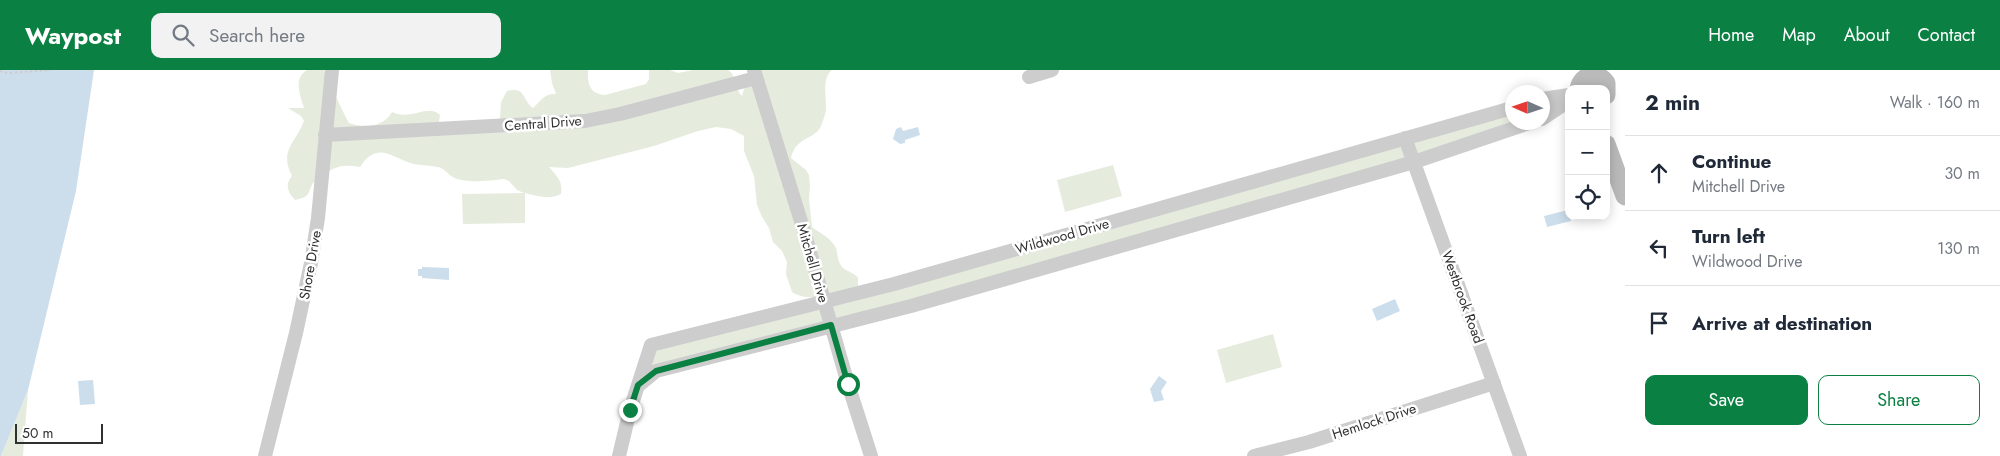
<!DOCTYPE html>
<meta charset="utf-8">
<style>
:root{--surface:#fff;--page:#f2f2f3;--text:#1f2937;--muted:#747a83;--line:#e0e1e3;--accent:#0b8043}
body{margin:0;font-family:Jost,sans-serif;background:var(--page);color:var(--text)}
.controls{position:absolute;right:15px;top:15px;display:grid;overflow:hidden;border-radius:10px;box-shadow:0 2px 12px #0003}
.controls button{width:45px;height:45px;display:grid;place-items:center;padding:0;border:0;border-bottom:1px solid var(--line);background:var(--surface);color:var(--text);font:25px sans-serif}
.compass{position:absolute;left:1505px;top:15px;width:45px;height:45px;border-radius:50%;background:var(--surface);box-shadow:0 2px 12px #0003;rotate:273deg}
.scale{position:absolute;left:15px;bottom:12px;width:88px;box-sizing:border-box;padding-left:5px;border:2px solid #303030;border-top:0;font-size:14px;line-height:18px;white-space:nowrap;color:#303030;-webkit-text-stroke:4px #fff;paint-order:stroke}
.stop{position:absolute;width:15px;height:15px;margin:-11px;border:4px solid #0b8043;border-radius:50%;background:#fff}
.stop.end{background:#0b8043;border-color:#fff;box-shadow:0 1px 5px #0008}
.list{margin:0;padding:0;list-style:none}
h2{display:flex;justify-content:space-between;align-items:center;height:65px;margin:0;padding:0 20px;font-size:21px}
h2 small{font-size:16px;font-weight:400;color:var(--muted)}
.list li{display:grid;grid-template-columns:32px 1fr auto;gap:15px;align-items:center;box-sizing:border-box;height:75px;padding:0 20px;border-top:1px solid var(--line)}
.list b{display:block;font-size:19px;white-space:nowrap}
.list p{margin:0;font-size:16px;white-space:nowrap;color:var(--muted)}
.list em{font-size:16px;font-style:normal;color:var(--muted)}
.actions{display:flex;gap:10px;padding:15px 20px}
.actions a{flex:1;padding:11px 0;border:1px solid var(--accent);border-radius:10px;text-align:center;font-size:18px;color:var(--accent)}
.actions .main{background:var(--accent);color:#fff}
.icon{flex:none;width:28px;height:28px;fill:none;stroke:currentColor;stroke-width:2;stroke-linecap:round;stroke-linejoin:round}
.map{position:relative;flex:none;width:1625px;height:386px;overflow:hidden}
header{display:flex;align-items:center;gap:30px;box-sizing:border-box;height:70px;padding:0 25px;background:var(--accent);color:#fff}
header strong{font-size:24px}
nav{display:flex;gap:28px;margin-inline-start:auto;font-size:18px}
.search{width:350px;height:45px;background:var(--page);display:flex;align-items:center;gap:12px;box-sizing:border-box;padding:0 18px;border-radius:10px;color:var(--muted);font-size:19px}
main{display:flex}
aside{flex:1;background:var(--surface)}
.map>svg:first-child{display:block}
.green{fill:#e5ecde}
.water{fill:#ccdeeb}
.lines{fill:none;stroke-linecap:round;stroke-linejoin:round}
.path{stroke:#cdcdcd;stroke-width:2;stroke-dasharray:2.5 2.5;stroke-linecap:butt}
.street{stroke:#cdcdcd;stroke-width:14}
.secondary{stroke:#bababa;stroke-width:19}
.route{stroke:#0b8043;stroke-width:6}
.labels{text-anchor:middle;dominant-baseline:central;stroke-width:5;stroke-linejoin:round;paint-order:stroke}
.street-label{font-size:14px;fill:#303030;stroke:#fff}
</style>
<header>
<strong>Waypost</strong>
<div class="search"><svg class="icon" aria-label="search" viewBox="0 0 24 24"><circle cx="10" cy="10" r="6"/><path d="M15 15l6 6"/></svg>Search here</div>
<nav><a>Home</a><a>Map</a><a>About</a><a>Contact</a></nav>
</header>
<main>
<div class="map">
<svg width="1625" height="386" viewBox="0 0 1625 386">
<rect width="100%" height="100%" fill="#fff"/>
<!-- green -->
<path class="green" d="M307 0H324C332 17 340 37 349 53 363 58 383 58 392 42 412 51 428 33 440 45L439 52H432L440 58H496L500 48 501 32 507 21C526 16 522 30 533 38 541 31 544 23 556 24L552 13 550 0H588C587 14 590 24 605 25L646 14 649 9V0H670L678 3 693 0H728C738 7 734 18 742 26L745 15 754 0H832C821 9 827 28 826 41 825 45 823 51 821 56 815 70 796 66 791 88L806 100 809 105 810 116 809 129 812 157C820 163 831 168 836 178 838 184 837 191 842 197 847 202 854 202 858 208V219C838 223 811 234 792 222L786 204 787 192 782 181 773 172 769 158 762 147 757 135 754 106 744 81V66L731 59 716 57 698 61 654 76 568 98 549 97C557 106 563 111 561 124 549 130 537 126 525 123V153L463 154 462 124 524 123 517 120 509 111 504 109C488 111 472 113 457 109 450 107 447 101 441 98 433 95 423 96 414 94 391 88 378 70 360 97 345 94 335 96 323 105 320 108 315 110 313 113 306 126 311 126 295 130 287 122 285 114 292 106 279 80 295 74 304 51L301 46 288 38H304C300 26 293 8 307 0Z
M1512 38V52L1414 92 656 301 639 315 651 275Z
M1113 95 1122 126 1065 142 1057 110Z
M1273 264 1282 297 1226 313 1217 280Z
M28 320 23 386H1Z"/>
<!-- water -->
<path class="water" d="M0 0H94L76 121 28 320 1 386H0Z
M901 57 903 61 918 57 920 65 905 70V73L900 74 893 69 896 59Z
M1568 140 1571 151 1547 157 1544 146Z
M422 197 449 198V210L422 208V206H418V199H422Z
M1395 229 1400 241 1377 251 1372 239Z
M1159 306 1167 312 1161 321 1164 330 1154 332 1150 319Z
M93 310 95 334 80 335 78 311Z"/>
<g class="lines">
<!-- path -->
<path class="path" d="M0 1 8 3 51 0"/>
<!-- street -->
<path class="street" d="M754 0 804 161 848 314 871 386
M1029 7 1052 0
M1542 29 1569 25
M1542 49 1569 31
M325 65 585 51 620 44 756 8
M1405 68 1520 386
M639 315 656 301 911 236 1414 92 1532 52
M265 386 296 263 311 193 318 148 332 0
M619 386 630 340 651 275 894 214 1512 38
M1254 386 1309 372 1494 313"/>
<!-- secondary -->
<path class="secondary" d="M1579 19C1582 4 1598 1 1606 13V25
M1606 74 1625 126"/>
</g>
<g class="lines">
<!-- route -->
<path class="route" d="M630 340 638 315 656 301 831 255 848 314"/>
</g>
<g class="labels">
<!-- street labels -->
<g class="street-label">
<text transform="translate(543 53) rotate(-4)">Central Drive</text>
<text transform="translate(1062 166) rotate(-16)">Wildwood Drive</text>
<text transform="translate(813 193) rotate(74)">Mitchell Drive</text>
<text transform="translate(310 195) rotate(-80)">Shore Drive</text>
<text transform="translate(1463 227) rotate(70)">Westbrook Road</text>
<text transform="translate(1374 351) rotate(-18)">Hemlock Drive</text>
</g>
</g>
</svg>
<div class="controls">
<button>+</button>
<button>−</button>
<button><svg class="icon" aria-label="locate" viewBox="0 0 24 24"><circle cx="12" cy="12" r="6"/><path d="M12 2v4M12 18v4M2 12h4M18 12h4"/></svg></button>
</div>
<svg class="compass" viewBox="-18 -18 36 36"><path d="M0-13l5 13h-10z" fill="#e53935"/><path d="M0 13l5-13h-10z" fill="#747a83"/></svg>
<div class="scale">50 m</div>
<div class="stop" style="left:848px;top:314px"></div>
<div class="stop end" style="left:630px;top:340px"></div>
</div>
<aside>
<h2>2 min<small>Walk · 160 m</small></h2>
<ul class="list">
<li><svg class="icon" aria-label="ahead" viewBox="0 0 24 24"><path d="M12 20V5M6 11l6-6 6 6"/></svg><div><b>Continue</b><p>Mitchell Drive</p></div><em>30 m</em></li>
<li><svg class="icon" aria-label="left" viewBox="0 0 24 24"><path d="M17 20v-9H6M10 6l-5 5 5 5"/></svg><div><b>Turn left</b><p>Wildwood Drive</p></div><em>130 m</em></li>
<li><svg class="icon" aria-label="arrive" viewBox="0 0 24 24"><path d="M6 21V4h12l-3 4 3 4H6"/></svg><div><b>Arrive at destination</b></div></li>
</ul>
<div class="actions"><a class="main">Save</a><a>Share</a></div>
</aside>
</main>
